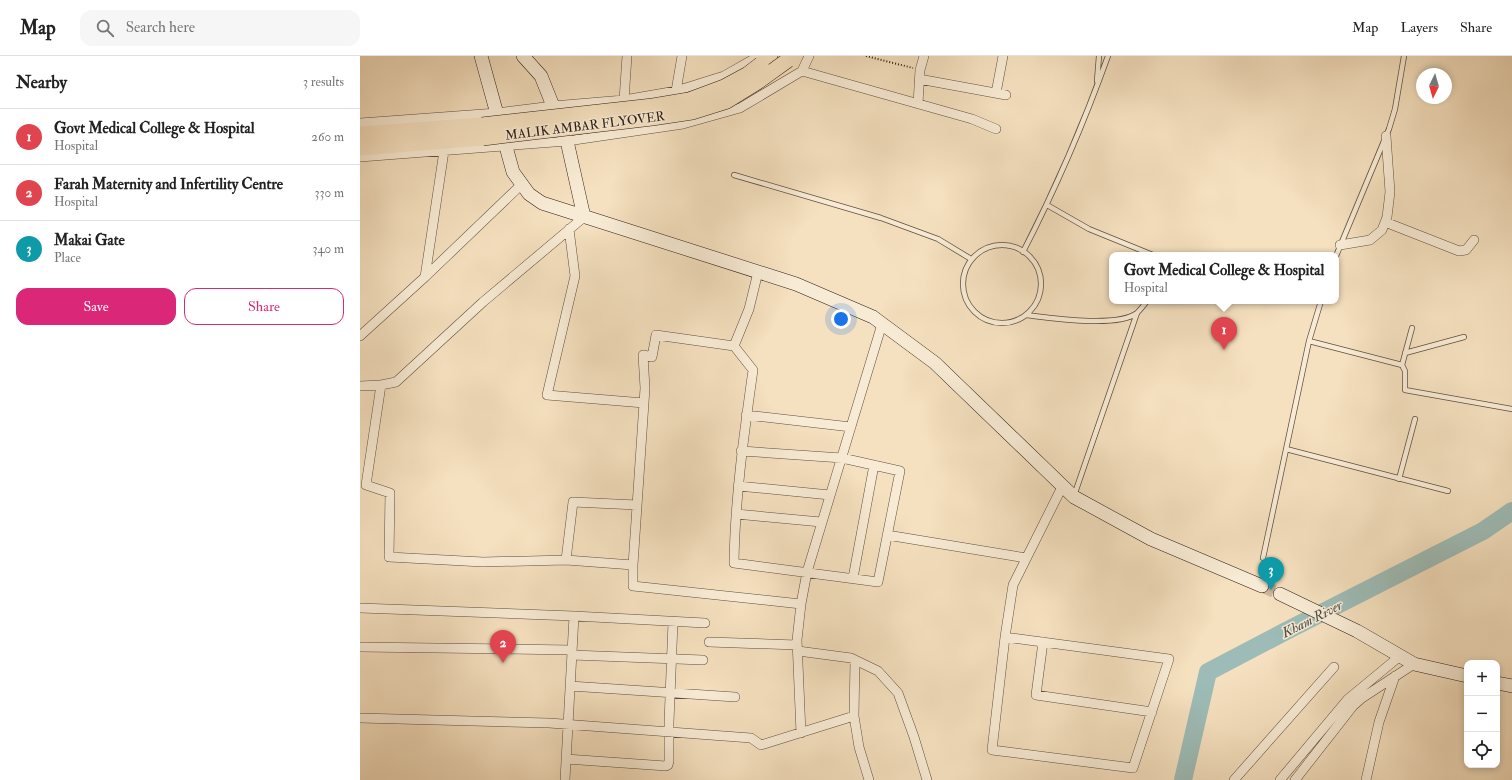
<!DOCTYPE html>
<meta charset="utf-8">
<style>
:root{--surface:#fff;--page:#f6f6f6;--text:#222;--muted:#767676;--line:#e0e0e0;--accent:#db2777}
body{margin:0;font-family:"IM FELL Double Pica",serif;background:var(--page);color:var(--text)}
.controls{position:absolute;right:12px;bottom:12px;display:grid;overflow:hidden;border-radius:8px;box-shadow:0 2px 6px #0003}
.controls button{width:36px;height:36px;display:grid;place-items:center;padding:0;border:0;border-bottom:1px solid var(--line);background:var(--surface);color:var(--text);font:20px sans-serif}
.compass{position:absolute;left:1056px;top:12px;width:36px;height:36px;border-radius:50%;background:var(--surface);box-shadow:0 2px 6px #0003;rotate:185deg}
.you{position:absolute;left:481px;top:263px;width:14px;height:14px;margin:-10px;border:3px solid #fff;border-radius:50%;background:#1a73e8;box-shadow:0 0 0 6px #1a73e833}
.badge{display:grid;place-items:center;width:26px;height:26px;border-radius:50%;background:var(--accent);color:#fff;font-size:13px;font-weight:700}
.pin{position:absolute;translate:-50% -33px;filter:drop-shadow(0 1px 2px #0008)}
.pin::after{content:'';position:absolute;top:21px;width:14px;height:12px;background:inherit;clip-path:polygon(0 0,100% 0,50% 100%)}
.popup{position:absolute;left:749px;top:196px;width:230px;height:52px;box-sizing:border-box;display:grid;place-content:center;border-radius:8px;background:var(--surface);filter:drop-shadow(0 1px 3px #0005);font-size:13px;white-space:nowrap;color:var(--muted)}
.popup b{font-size:15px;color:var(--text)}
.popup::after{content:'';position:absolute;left:50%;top:100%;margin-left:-8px;border:8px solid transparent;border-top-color:var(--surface)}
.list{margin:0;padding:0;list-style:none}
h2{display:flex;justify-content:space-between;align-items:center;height:52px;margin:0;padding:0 16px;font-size:17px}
h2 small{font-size:13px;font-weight:400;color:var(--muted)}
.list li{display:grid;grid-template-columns:26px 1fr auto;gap:12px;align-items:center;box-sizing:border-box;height:56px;padding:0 16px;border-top:1px solid var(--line)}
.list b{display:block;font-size:15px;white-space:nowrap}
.list p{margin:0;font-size:13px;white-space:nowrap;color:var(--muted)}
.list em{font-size:13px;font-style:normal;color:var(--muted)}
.actions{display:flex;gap:8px;padding:12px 16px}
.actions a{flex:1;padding:9px 0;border:1px solid var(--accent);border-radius:12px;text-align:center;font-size:14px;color:var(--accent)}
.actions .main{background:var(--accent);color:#fff}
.icon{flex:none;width:22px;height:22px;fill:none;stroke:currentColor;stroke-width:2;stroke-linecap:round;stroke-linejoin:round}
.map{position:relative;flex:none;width:1152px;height:724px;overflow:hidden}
header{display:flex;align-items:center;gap:24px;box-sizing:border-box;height:56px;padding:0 20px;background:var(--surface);border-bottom:1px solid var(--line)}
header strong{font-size:19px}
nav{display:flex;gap:22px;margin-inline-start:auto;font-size:14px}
.search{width:280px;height:36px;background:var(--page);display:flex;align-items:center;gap:10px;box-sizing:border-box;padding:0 14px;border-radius:12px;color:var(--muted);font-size:15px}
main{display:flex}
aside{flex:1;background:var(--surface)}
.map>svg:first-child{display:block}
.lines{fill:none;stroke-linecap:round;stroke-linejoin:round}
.river{stroke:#9dbcb7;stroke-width:18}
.secondary-tunnel{stroke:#cdb99d;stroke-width:13;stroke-dasharray:13 6;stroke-linecap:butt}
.lane-casing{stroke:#5f4e40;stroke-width:6}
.street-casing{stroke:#5f4e40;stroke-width:10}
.secondary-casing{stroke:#2d1e16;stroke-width:14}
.primary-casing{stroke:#2d1e16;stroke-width:16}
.path{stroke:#2d1e16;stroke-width:2;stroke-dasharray:1 2;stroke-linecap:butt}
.lane{stroke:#f8ebd5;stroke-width:4.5}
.street{stroke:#f8ebd5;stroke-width:9}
.secondary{stroke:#f8ebd5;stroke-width:13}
.primary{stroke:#f5e0bf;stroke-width:15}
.primary-bridge-casing{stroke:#2d1e16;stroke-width:16;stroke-linecap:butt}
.primary-bridge{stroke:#f5e0bf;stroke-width:15}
.labels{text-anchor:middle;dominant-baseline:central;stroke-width:3;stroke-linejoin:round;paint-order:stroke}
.street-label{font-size:13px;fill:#2d1e16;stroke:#f8ebd5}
.water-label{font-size:14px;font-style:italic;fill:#4f4d46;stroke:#f8ebd5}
</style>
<header>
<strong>Map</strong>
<div class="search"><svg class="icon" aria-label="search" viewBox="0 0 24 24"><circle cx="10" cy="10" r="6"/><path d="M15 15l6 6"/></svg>Search here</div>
<nav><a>Map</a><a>Layers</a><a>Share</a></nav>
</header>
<main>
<aside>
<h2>Nearby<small>3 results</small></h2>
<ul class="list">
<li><span class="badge" style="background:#e0444e">1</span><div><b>Govt Medical College &amp; Hospital</b><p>Hospital</p></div><em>260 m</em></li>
<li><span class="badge" style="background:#e0444e">2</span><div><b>Farah Maternity and Infertility Centre</b><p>Hospital</p></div><em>330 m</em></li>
<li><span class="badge" style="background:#0f9aa8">3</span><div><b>Makai Gate</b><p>Place</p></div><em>340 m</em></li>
</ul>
<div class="actions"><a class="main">Save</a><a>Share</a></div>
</aside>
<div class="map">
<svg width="1152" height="724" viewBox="0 0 1152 724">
<rect width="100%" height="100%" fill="#f5e0bf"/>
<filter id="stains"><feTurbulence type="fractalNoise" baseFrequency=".005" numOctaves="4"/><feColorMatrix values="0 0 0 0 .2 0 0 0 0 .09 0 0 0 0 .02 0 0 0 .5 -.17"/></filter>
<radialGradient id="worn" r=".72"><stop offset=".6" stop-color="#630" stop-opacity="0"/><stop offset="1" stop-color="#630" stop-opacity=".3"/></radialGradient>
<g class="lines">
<!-- river -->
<path class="river" d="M823 724 848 616 930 573 1123 475 1152 455"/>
<!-- secondary-tunnel -->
<path class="secondary-tunnel" d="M902 530 920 538"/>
<!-- lane casing -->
<g class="lane-casing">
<path id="lane" d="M737 25 739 0
M374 119 521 162 578 183 611 203
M687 149 729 173 793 199
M603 228a39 39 0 1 1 78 0a39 39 0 1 1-78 0Z
M663 196C696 132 724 67 748 0
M976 200 1029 73 1035 53 1044 0
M666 259C691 262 757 272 777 257 780 254 784 249 787 245
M1052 272 1042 309 1045 315V334L1152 353
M949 285 1042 309
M1045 297 1104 281
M926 393 1088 435
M1039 423 1055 363
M716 434 777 257
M903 502 949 285 961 245"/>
</g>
<!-- street casing -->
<g class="street-casing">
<path id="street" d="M442 15 612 63 636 73
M559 23 646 39
M316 35 322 0
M636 37 643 0
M264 44 267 0
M558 48 560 14 564 0
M0 67 137 57 193 50 264 44 316 35 364 20 399 0
M0 101 207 85 323 68 380 52 442 15 449 0
M1025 166 1099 195 1106 194 1114 184
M209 173 215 220 187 339 284 347
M980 189 1010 184 1022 174 1027 161 1030 136 1026 80
M65 221 162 128
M0 280 65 221 84 95
M374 290 393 314C384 378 375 442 374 507L518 526 540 415 482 402 381 395
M21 329 6 429 30 437 29 501 123 506 206 504 273 509 285 332 283 299 292 301 296 279 374 290 389 253 398 216
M0 330 21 329 36 326 123 246 224 161
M386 359 491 371
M378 430 470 439
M376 458 461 466
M527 479 666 502
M206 504 213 446 277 449
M273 509V530L441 548
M493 522 514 409
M0 552 214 560 205 724
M214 560 345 567
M645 581 809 603 773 712 632 694 645 581 653 529 702 431
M349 586 437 589
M683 586 676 639 792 656
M0 591 212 594
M438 595 491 602 518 615 538 637 554 681 567 724
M212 599 343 604
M495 604 494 660 499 691 509 724
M210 630 375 641
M0 662 189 667 391 682 401 689 494 660
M441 677 437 584 441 548 447 516 522 268
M206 703 306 710 308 709 309 705V666L313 566
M874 724 974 611
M920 724 988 643 1040 600
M935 724 993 650 1002 642 1054 608
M1006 724 1019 666 1035 620"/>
</g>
<!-- secondary casing -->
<g class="secondary-casing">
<path id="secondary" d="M121 0 153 116 169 138 182 147 436 228 513 261 575 307 714 441 791 483 902 530
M163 0 181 20 207 85 224 161
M920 538 997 575 1054 608 1107 620
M1137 627 1152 630"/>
</g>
<!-- primary casing -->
<g class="primary-casing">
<path id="primary" d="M401 8 410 0
M0 78 122 69
M0 92 123 82"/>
</g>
<!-- path -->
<path class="path" d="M506 0 553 12"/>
<!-- lane -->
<use href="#lane" class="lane"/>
<!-- street -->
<use href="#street" class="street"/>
<!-- secondary -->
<use href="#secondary" class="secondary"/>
<!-- primary -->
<use href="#primary" class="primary"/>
<!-- primary-bridge casing -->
<g class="primary-bridge-casing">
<path id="primary-bridge" d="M122 69 293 50 329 44 364 31 388 18 401 8
M123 82 292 62 332 56 367 45 396 27 428 4"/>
</g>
<!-- primary-bridge -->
<use href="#primary-bridge" class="primary-bridge"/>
</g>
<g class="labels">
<!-- street labels -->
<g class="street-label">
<text transform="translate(225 70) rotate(-7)">MALIK AMBAR FLYOVER</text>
</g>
<!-- water labels -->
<g class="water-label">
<text transform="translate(952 563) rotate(-27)">Kham River</text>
</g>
</g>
<rect width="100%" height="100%" filter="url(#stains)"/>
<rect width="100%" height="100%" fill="url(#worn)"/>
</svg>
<div class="controls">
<button>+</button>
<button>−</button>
<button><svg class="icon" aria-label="locate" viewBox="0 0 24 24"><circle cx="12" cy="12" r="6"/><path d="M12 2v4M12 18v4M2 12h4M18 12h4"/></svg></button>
</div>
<svg class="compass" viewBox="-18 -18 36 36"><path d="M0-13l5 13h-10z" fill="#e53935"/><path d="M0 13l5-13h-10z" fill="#767676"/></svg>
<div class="you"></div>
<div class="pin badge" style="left:864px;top:294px;background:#e0444e">1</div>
<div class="popup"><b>Govt Medical College &amp; Hospital</b>Hospital</div>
<div class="pin badge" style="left:143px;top:607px;background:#e0444e">2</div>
<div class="pin badge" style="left:911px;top:534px;background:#0f9aa8">3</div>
</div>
</main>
